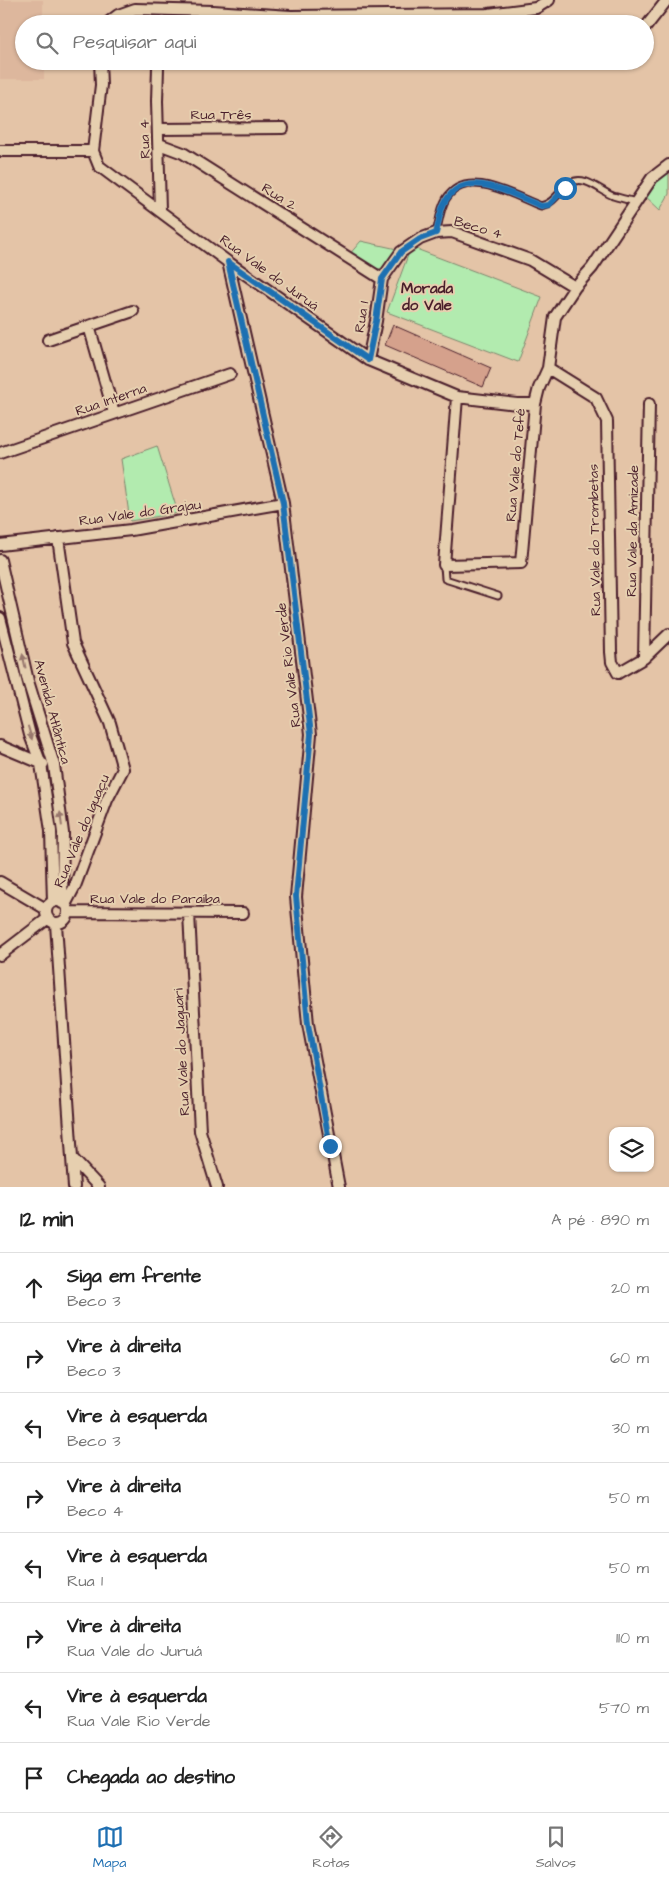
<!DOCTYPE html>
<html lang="pt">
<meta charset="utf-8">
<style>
:root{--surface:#fff;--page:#f2f2f2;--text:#222;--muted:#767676;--line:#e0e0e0;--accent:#1f6fb2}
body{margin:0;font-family:"Architects Daughter",sans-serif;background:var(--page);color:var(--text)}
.controls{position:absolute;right:15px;bottom:15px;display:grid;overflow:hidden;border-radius:10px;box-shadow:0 1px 4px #0004}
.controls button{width:45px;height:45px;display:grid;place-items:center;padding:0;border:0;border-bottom:1px solid var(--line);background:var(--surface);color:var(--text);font:25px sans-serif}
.stop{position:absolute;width:15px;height:15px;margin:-11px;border:4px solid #1f6fb2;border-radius:50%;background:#fff}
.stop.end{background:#1f6fb2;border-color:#fff;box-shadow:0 1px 5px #0008}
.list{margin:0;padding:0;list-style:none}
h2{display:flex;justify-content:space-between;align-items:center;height:65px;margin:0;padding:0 20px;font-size:21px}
h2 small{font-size:16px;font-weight:400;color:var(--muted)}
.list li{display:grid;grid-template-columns:32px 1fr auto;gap:15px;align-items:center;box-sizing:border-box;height:70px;padding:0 20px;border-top:1px solid var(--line)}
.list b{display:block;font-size:19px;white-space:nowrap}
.list p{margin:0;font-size:16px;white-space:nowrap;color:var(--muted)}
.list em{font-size:16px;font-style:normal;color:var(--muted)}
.icon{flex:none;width:28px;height:28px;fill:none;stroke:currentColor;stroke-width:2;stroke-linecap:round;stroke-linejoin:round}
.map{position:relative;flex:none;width:669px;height:1187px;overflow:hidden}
.search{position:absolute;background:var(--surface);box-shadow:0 1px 4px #0004;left:15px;right:15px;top:15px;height:55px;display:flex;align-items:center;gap:12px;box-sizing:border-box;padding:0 18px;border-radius:28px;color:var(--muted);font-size:19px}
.sheet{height:625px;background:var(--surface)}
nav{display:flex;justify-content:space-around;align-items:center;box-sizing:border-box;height:70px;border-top:1px solid var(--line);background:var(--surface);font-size:14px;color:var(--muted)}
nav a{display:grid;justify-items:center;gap:2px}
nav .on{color:var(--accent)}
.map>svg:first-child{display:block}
.built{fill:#ddb79d}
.green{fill:#b2ebaf;stroke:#7e856d}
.building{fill:#d5a18c;stroke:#4a1f2b}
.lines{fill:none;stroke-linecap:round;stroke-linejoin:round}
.lane-casing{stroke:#4a1f2b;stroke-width:9}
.street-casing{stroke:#4a1f2b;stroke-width:14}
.lane{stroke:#e6cfaf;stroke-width:5}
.street{stroke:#e6cfaf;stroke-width:10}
.oneway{fill:#98776d}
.route{stroke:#1f6fb2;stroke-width:6}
.labels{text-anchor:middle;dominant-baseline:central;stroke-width:4;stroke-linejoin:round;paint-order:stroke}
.street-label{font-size:14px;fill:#4a1f2b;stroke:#e6cfaf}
.neighbourhood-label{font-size:15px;font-weight:bold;fill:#4a1f2b;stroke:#e6cfaf}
</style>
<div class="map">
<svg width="669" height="1187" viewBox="0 0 669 1187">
<rect width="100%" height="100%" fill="#e4c4a7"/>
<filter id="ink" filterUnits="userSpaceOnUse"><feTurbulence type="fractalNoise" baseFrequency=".02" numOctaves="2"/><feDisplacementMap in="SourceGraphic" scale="10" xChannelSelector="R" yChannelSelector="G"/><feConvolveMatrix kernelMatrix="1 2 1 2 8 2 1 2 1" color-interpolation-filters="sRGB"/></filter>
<g filter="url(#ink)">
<!-- built -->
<path class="built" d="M0 0H43V24H24V61H44V79H0Z"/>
<!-- green -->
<path class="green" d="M669 167V194L660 210 643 194Z
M361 241 397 249 384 268 372 270 348 256Z
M411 247 542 297 518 362 387 312Z
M157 446 178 513 130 521 121 459Z"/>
<!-- building -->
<path class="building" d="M393 325 491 368 483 387 385 345Z"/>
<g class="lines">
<!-- lane casing -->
<g class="lane-casing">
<path id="lane" d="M436 233C439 223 440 209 446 199 466 166 514 196 541 206 555 203 559 190 571 183 583 174 601 191 613 196 620 198 628 200 636 202
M444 565 445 579 498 596"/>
</g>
<!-- street casing -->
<g class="street-casing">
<path id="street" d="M106 24 118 15 135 9 213 11 291 16 488 14 536 8 549 0
M645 28 667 0
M100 61 101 85 93 151 99 166 228 262 368 360 457 397 517 404H535
M158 67 157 101 160 210
M158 129 283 128
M159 144 183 153 382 279
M0 151H93
M228 262 283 503 311 734 296 897 308 1024 339 1187
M89 326 114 413
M48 340 133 311
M368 360 376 321 382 279 401 252 420 239 436 233 452 232 530 260 575 287
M548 368 596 398 607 421 611 652 612 662 618 673 644 658 669 634
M457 397 444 565 521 563 535 404 539 388 548 368 555 317 575 287 592 268 652 178 669 165
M0 453 230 374
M58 538 73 643 110 723 123 769 107 800 75 886 65 905
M0 545 131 530 283 503
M0 560 28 681 54 765 63 833 62 903
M0 618 30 735 41 764 51 831 53 902
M644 658 649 404
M0 746 43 764
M0 882 46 909
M46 912a11 11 0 1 1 22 0a11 11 0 1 1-22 0Z
M68 912 243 913
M189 913 200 1131 217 1187
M56 924 74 1187
M0 955 47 919
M73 1159 99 1187"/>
</g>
<!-- lane -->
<use href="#lane" class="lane"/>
<!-- street -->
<use href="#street" class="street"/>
</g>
<!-- one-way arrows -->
<defs><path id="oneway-solid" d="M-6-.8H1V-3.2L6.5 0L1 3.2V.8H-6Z" transform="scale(1.25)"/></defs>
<g class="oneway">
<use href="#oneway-solid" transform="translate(24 661) rotate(-102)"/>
<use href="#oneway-solid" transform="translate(30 733) rotate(73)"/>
<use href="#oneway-solid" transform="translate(61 819) rotate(-97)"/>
</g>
</g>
<g class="lines" filter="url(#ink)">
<!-- route -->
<path class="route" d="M330 1146 308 1024 296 896 311 734 283 503 228 262 368 360 376 321 382 279 401 252 420 239 436 233C439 223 440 208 446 200 467 166 514 196 541 206L549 205 565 188"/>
</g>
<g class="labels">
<!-- street labels -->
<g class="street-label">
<text x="221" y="115">Rua Três</text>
<text transform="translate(145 139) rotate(-92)">Rua 4</text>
<text transform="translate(279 197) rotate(32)">Rua 2</text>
<text transform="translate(478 228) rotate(16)">Beco 4</text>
<text transform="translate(269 273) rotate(36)">Rua Vale do Juruá</text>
<text transform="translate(362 317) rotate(-81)">Rua 1</text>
<text transform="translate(111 400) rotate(-19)">Rua Interna</text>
<text transform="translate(516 465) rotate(-85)">Rua Vale do Tefé</text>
<text transform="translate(140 513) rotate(-8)">Rua Vale do Grajau</text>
<text transform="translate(633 531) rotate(-89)">Rua Vale da Amizade</text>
<text transform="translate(595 540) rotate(-91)">Rua Vale do Trombetas</text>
<text transform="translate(289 665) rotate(-97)">Rua Vale Rio Verde</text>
<text transform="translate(52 712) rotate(75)">Avenida Atlântica</text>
<text transform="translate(82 831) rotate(-67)">Rua Vale do Iguaçu</text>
<text x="155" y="899">Rua Vale do Paraíba</text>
<text transform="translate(182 1052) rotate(-93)">Rua Vale do Jaguari</text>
</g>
<!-- neighbourhood labels -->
<g class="neighbourhood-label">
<text x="427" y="288">Morada<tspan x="427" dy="17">do Vale</tspan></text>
</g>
</g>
</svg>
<div class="controls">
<button><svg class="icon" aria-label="layers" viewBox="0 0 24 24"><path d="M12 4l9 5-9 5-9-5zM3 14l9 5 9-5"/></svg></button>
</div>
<div class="stop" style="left:565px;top:188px"></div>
<div class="stop end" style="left:330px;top:1146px"></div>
<div class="search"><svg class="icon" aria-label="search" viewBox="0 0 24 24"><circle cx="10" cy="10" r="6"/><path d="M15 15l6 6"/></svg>Pesquisar aqui</div>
</div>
<section class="sheet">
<h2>12 min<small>A pé · 890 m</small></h2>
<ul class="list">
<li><svg class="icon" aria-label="ahead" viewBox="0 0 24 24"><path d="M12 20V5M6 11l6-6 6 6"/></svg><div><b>Siga em frente</b><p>Beco 3</p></div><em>20 m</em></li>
<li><svg class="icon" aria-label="right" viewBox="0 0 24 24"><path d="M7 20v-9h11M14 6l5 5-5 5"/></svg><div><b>Vire à direita</b><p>Beco 3</p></div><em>60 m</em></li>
<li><svg class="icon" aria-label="left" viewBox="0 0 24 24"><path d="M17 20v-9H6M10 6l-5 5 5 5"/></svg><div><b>Vire à esquerda</b><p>Beco 3</p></div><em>30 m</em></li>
<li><svg class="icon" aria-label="right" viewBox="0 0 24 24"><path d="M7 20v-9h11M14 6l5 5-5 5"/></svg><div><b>Vire à direita</b><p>Beco 4</p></div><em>50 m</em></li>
<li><svg class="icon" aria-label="left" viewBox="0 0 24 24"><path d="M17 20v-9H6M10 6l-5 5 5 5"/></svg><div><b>Vire à esquerda</b><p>Rua 1</p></div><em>50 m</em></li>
<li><svg class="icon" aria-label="right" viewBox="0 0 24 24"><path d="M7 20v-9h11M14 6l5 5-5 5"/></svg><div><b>Vire à direita</b><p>Rua Vale do Juruá</p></div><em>110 m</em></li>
<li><svg class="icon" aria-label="left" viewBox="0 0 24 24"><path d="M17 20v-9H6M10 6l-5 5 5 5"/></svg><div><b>Vire à esquerda</b><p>Rua Vale Rio Verde</p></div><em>570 m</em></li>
<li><svg class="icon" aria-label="arrive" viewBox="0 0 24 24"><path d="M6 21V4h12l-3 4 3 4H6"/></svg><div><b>Chegada ao destino</b></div></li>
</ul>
</section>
<nav>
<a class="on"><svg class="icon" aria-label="map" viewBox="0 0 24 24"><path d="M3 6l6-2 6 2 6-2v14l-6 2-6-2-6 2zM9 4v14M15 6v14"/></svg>Mapa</a>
<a><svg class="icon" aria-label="directions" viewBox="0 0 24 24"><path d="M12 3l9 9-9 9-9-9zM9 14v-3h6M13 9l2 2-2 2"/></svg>Rotas</a>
<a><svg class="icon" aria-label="saved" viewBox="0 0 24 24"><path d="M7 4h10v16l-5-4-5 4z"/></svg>Salvos</a>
</nav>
